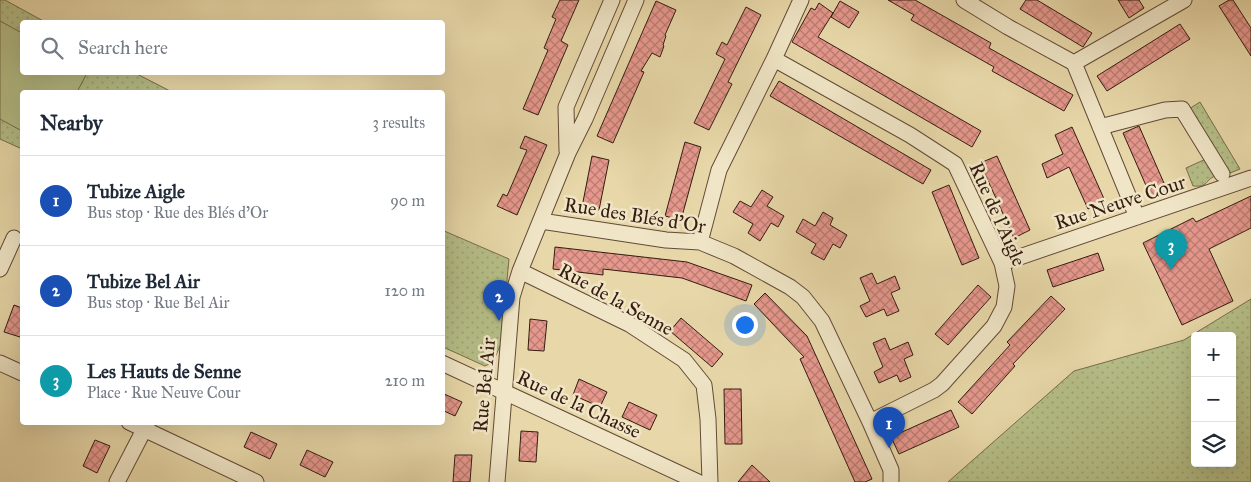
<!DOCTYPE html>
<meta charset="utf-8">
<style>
:root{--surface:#fff;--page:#f2f2f3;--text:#1f2937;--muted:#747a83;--line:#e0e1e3;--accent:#8f2418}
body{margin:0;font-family:"IM FELL Great Primer",serif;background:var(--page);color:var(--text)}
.controls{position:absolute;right:15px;bottom:15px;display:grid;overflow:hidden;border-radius:5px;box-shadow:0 5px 20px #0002}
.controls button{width:45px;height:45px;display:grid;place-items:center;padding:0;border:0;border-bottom:1px solid var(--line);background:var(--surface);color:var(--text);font:25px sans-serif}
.you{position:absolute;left:744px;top:324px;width:18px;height:18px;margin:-12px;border:4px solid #fff;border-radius:50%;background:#1a73e8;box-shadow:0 0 0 8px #1a73e833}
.badge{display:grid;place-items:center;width:32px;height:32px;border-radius:50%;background:var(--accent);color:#fff;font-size:16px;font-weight:700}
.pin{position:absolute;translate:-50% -41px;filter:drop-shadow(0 1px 2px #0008)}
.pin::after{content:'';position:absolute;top:26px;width:18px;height:15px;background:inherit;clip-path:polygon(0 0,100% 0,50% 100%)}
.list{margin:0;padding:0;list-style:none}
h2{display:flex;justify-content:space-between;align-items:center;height:65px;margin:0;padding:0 20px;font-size:21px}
h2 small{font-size:16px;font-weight:400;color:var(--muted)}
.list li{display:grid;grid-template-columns:32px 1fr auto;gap:15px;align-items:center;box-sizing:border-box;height:90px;padding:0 20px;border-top:1px solid var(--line)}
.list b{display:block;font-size:19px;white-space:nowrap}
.list p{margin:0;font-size:16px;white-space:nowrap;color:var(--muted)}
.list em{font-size:16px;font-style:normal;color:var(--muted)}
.icon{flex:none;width:28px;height:28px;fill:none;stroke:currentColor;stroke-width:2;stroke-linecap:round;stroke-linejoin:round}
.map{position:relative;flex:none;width:1251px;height:482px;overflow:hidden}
.search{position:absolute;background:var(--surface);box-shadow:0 5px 20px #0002;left:20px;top:20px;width:425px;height:55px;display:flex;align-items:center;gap:12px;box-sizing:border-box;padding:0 18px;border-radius:5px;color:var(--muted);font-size:19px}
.panel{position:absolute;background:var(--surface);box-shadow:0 5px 20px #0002;left:20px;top:90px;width:425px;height:335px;border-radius:5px}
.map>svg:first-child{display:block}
.grass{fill:url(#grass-dots);stroke:#766e4c;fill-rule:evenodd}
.pitch{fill:#b6bf88;stroke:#766e4c}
.building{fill:url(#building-cross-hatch);stroke:#351c11}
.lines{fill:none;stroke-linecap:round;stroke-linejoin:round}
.minor-casing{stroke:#624b37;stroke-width:17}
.minor{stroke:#f0e6c7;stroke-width:15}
.labels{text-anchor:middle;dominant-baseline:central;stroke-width:5;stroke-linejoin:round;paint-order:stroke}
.street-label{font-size:20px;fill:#351c11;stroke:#f0e6c7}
</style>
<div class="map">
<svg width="1251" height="482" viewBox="0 0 1251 482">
<defs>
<pattern id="grass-dots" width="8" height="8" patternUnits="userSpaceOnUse" patternTransform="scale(1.25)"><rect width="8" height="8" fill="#b6bf88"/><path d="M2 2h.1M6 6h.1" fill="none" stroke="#9da474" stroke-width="1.8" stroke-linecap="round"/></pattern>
<pattern id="building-cross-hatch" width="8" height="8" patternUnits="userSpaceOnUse" patternTransform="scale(1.25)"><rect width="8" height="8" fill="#e6988d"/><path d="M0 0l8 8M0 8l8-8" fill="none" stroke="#bb7b72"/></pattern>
</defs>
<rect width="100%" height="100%" fill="#e8d8a9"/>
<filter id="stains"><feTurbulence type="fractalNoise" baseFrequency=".004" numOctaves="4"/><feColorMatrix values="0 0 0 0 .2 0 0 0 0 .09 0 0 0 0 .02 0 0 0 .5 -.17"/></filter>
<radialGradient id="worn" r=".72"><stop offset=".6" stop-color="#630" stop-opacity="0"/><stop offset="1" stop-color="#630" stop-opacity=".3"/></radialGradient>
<!-- grass -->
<path class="grass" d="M0 0H5L45 22H22V72L135 73 172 92H22V149L0 139Z
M1200 102 1240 169 1230 173 1189 109Z
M1208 158 1215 176C1204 181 1209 187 1193 186L1186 168Z
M442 230 509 259 501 344 493 362 485 366 443 347Z
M1251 299V482H948L1074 371 1184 340ZM1195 336H1232V463H1195Z"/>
<!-- pitch -->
<path class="pitch" d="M0 21 22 33V72L87 73 77 92H22V131L0 119Z"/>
<!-- building -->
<path class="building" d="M560 0H579L561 41 568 45 538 115 523 109 548 50 544 48 556 19 552 17Z
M888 0H915L991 43 989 48 1073 95 1064 111 992 71 994 67 911 20 914 15Z
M1026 0H1037L1092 33 1083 47 1020 9Z
M1118 0H1139L1144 8 1129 18Z
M1229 0H1233L1251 28V56L1219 6Z
M656 1 676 10 665 35 666 36 663 45 664 46 660 57 652 53 641 71 644 72 613 143 597 136Z
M840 1 859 12 849 28 831 17Z
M819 3 833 13 818 37 981 131 972 147 792 42 811 8 815 10Z
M746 7 761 15 728 82 732 84 709 130 694 123 725 59 716 54 722 42 727 45Z
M1180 24 1190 39 1107 91 1097 76Z
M779 81 931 170 923 184 770 96Z
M1139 126 1167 190 1151 197 1123 133Z
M1072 127 1105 201 1088 209 1069 167 1047 178 1042 164 1063 154 1055 135Z
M525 136 547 145 517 215 497 206 503 194 507 196 527 150 520 148Z
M685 142 701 147 681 220 665 216Z
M592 156 609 160 599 210 582 207Z
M997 156 1030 230 1014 238 980 163Z
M949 185 979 258 962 265 932 192Z
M762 190 773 197 767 206 784 216 778 227 771 223 760 241 748 233 753 224 733 212 740 201 751 207Z
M1251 196V228L1209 249 1233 301 1182 325 1143 243 1193 218 1196 222Z
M823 212 833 218 830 225 847 235 840 248 833 244 824 260 811 253 816 244 796 232 803 219 815 226Z
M555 247 687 262 752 285 746 301 682 278 603 269V275L553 269Z
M1098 253 1104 270 1053 287 1047 270Z
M872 273 877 284 895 276 900 289 891 293 899 311 887 316 884 309 866 317 860 306 870 301 860 278Z
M978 285 991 297 948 345 935 334Z
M765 293 807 336 872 479 865 482H855L800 359 804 357 754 304Z
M1051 296 1065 309 1013 364 1015 366 972 414 958 402 1010 345 1007 342Z
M14 305 22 308V331L20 337 4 332Z
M681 318 723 354 712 367 670 331Z
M530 319 547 321 544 351 528 350Z
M885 338 890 350 908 342 913 355 904 359 911 377 900 382 897 375 879 383 874 372 883 367 873 343Z
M579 379 607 392 600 407 573 395Z
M724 389H741L742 444H725Z
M442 393 462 402 455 416 442 410Z
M629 402 657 415 650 430 622 417Z
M951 410 959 427 899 454 891 437Z
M521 431 538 432 536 462 519 461Z
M251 432 277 444 270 459 244 447Z
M95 440 110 446 97 473 83 466Z
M307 450 333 462 325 477 300 465Z
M455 455H472L470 482H453Z
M752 465 770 482H738Z"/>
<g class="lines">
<!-- minor casing -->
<g class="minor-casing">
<path id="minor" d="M964 0 1008 27 1074 63 1137 217
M774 59 910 135 955 164 1002 263 1007 286 1004 307 994 326 942 384 934 390 870 422
M1074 63 1184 0
M1100 127 1165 110 1182 109 1222 174
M567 151 566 107 612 0
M541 221 666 240 700 242 734 256 790 287 803 297 822 321 870 422 891 470V482
M700 242 719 170 774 59 801 0
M1002 263 1251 178
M0 269 14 238
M520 271 629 324 684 360 704 385 708 419 710 482
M0 363 22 373
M442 363 698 482
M129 422 256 482
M117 482 148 422
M497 482 512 297 520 271 568 153 585 119 636 0"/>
</g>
<!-- minor -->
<use href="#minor" class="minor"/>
</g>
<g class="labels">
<!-- street labels -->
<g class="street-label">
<text transform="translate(1120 202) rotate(-18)">Rue Neuve Cour</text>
<text transform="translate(998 214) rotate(66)">Rue de l'Aigle</text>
<text transform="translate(635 215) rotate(9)">Rue des Blés d'Or</text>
<text transform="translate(616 299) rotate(29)">Rue de la Senne</text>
<text transform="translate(484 385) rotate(-85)">Rue Bel Air</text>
<text transform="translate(579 404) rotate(25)">Rue de la Chasse</text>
</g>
</g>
<rect width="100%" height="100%" filter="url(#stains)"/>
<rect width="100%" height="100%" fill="url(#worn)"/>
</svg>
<div class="controls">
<button>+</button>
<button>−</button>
<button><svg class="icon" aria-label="layers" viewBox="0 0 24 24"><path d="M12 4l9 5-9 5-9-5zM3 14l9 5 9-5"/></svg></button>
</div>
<div class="you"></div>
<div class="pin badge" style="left:889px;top:448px;background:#1a4fb4">1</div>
<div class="pin badge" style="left:499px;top:321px;background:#1a4fb4">2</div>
<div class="pin badge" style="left:1171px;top:270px;background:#0f9aa8">3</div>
<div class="search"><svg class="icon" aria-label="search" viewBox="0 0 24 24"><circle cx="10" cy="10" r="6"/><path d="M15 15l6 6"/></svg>Search here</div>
<section class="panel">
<h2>Nearby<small>3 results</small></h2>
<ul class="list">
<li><span class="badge" style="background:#1a4fb4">1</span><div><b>Tubize Aigle</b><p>Bus stop · Rue des Blés d'Or</p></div><em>90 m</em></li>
<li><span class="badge" style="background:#1a4fb4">2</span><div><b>Tubize Bel Air</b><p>Bus stop · Rue Bel Air</p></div><em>120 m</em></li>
<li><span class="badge" style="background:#0f9aa8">3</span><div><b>Les Hauts de Senne</b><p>Place · Rue Neuve Cour</p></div><em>210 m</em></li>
</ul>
</section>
</div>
